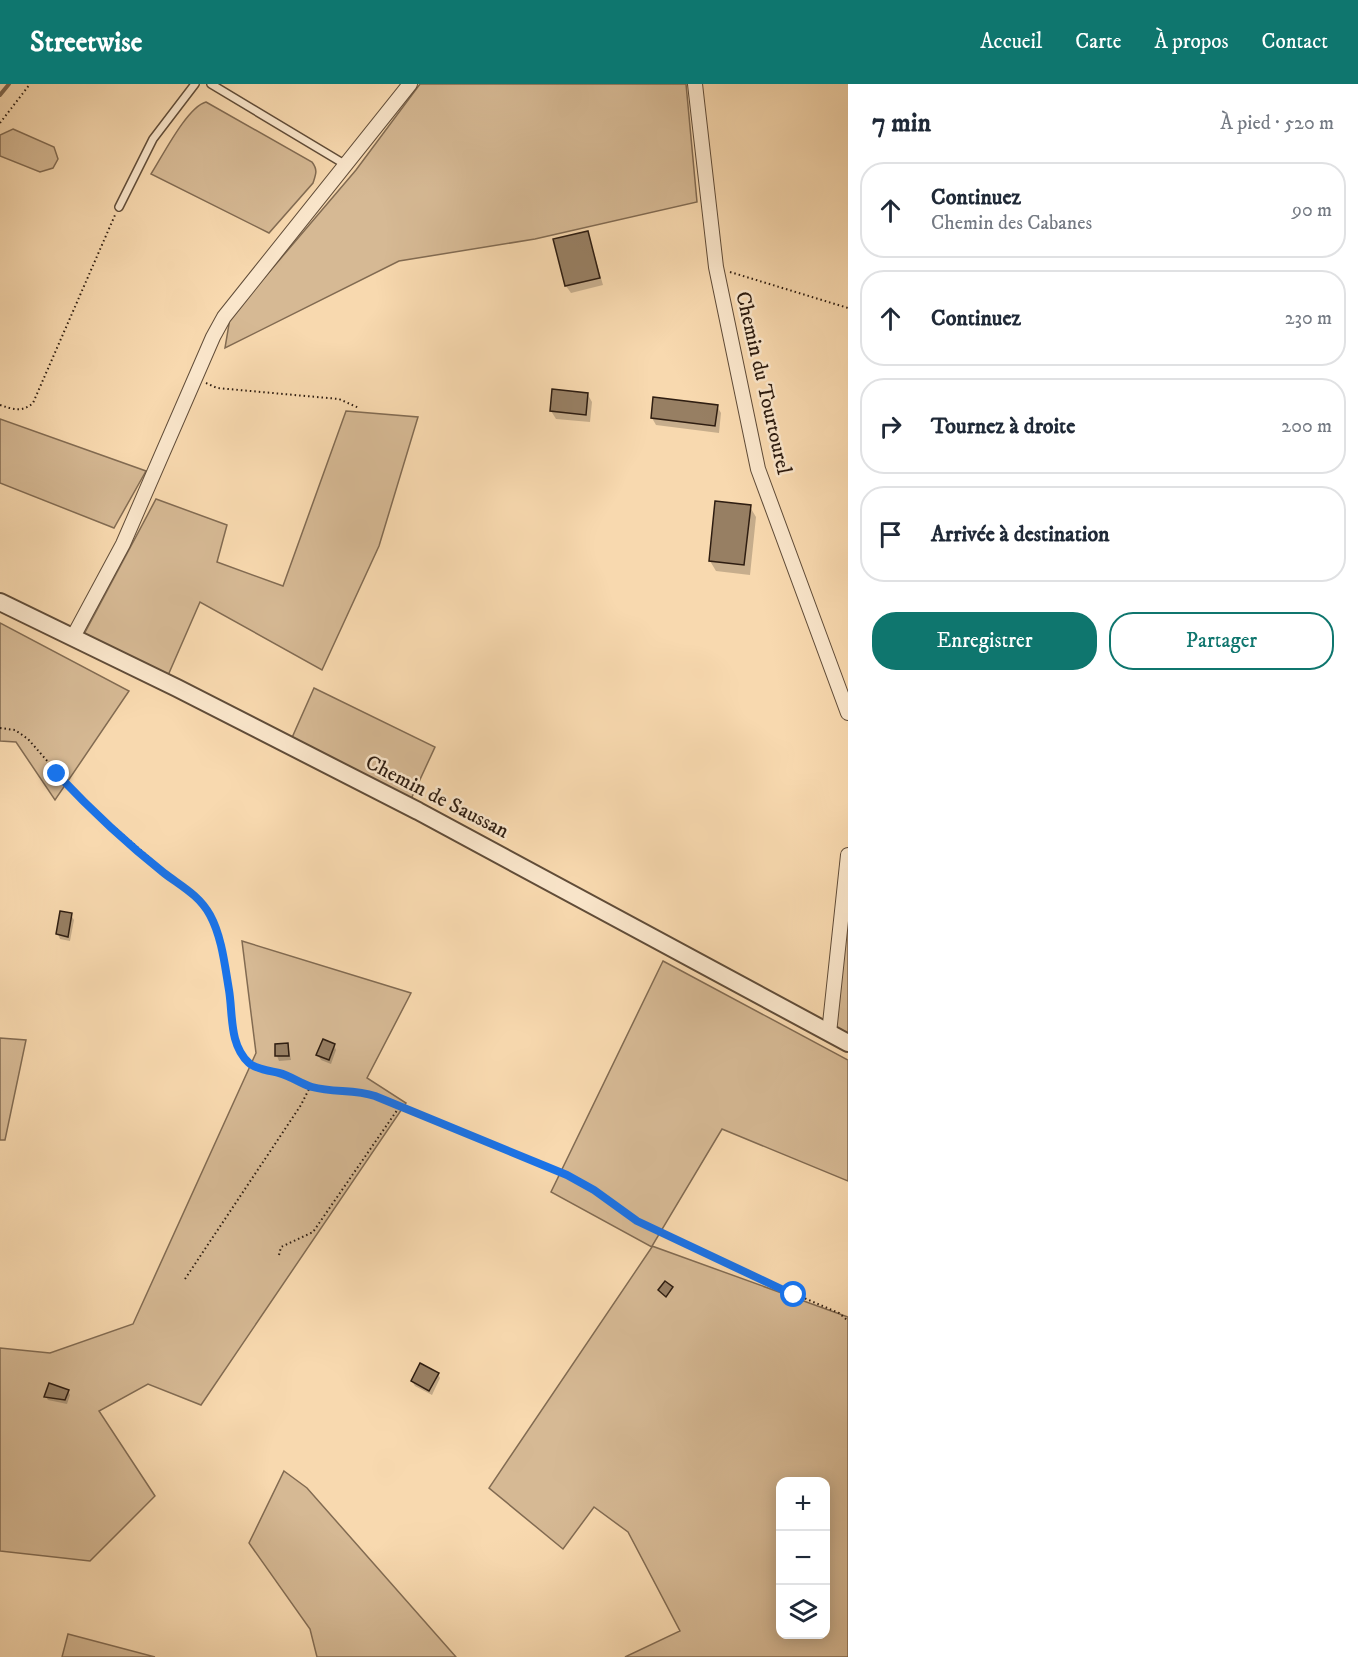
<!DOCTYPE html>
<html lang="fr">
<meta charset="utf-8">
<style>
:root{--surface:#fff;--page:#f6f6f7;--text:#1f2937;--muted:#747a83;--line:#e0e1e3;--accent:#0f766e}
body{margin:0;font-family:"IM FELL DW Pica",serif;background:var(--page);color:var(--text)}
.controls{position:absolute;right:18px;bottom:18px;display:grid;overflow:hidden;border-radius:12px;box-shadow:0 3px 15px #0003}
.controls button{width:54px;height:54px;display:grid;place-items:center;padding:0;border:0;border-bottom:2px solid var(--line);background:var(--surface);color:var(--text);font:30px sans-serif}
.stop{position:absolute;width:18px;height:18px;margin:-14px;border:4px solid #1a73e8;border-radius:50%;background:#fff}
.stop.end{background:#1a73e8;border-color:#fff;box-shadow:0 2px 6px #0008}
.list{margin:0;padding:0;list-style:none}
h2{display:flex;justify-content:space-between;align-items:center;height:78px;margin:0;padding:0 24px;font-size:26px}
h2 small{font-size:20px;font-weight:400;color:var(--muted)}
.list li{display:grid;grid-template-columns:39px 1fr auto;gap:18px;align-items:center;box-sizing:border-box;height:96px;margin:0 12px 12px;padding:0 12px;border:2px solid var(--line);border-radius:24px}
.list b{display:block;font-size:22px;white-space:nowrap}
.list p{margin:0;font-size:20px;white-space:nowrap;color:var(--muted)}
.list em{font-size:20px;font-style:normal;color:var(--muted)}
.actions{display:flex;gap:12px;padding:18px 24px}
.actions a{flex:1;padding:14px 0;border:2px solid var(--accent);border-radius:24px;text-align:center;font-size:21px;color:var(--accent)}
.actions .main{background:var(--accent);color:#fff}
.icon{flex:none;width:33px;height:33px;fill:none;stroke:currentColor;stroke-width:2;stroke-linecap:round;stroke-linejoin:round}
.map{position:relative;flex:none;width:848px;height:1573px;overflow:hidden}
header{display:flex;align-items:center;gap:36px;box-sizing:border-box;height:84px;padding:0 30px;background:var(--accent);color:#fff}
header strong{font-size:28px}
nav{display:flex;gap:33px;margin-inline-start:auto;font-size:21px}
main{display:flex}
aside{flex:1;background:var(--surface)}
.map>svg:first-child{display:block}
.green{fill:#d6b994;stroke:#826b52;stroke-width:1.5;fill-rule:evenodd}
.shadow{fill:#0003}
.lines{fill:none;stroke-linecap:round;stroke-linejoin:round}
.stream{stroke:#7e674f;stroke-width:4}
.building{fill:#977f63;stroke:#2e1d11;stroke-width:1.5}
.service-casing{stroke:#604c38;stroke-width:10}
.minor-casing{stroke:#604c38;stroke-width:16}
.tertiary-casing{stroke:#604c38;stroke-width:20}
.path{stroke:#2e1d11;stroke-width:2;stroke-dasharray:1.5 3;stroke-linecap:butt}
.service{stroke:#fae6cb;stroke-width:7}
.minor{stroke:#fae6cb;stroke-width:14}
.tertiary{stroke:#fae6cb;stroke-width:16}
.route{stroke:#1a73e8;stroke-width:8}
.labels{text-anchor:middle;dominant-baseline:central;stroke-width:5;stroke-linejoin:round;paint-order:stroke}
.street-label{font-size:21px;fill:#2e1d11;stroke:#fae6cb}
</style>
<header>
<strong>Streetwise</strong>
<nav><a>Accueil</a><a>Carte</a><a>À propos</a><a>Contact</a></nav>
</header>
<main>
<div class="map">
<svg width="848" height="1573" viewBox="0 0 848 1573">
<rect width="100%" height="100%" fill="#f8d9af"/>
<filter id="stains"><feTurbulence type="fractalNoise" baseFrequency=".00333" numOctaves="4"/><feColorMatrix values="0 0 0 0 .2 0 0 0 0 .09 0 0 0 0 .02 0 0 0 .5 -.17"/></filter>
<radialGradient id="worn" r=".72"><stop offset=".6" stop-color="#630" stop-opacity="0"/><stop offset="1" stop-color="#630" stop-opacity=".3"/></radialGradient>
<!-- green -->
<path class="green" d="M420 0H686L697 118 535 155 399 177 225 264 230 234 356 86Z
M206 18 312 78C318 86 316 90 313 99L269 149 151 90C162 73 187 23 206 18Z
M13 45 54 63 58 75 53 84 40 88 0 72V51Z
M346 327 418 333 379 462 322 586 200 518 166 596 82 554 156 415 227 441 217 478 283 502Z
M0 335 146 387 114 444 0 399Z
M0 539 129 607 55 716 16 658 0 657Z
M314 604 435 663 411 715 291 656Z
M848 832V952L836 945Z
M242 857 411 909 367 994 406 1019 201 1321 148 1300 99 1327 155 1412 90 1477 0 1467V1264L50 1269 133 1240 256 969Z
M663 877 848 976V1097L722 1045 652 1162 848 1233V1573H625L680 1547 628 1448 594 1423 563 1465 489 1404 652 1163 551 1108ZM780 1398H826V1550H780Z
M0 954 26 956 5 1056H0Z
M284 1387 307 1404 456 1573H317L310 1545 249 1459Z
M68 1550 155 1573H62Z"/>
<!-- shadow -->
<path class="shadow" d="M588 149 603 201 571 209 566 202Z
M588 311 592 318 590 338 556 335 551 327Z
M717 322 721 329 719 349 656 341 652 334Z
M750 423 756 433 750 491 716 487 710 477Z
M71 831 74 836 70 857 60 855 58 850Z
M288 961 291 976 279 977 277 972Z
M334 961 336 966 331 980 321 976 318 971Z
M438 1290 440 1294 432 1311 415 1302 412 1297Z
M68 1307 70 1311 67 1320 48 1316 46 1313Z"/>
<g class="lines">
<!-- stream -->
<path class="stream" d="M0 11 9 0"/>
</g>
<!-- building -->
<path class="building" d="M588 147 600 194 565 202 553 155Z
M552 305 588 309 586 331 550 327Z
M653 313 718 321 715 342 651 334Z
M715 417 751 421 744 481 709 477Z
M60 827 72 829 68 853 56 850Z
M323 955 335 960 329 976 316 971Z
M288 959 289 972H275V960Z
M665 1197 673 1203 666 1213 658 1206Z
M420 1279 439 1289 429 1307 411 1297Z
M49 1299 69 1306 65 1316 44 1313Z"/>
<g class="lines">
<!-- service casing -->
<g class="service-casing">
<path id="service" d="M211 0 346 81
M119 123 153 55 195 0"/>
</g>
<!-- minor casing -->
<g class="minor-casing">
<path id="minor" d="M695 0 716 183 758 385 848 629
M73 553 123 460 213 253 224 233 410 0
M829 949 848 771"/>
</g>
<!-- tertiary casing -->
<g class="tertiary-casing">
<path id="tertiary" d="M0 518 177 604 418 727 848 959"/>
</g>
<!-- path -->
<path class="path" d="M0 39 30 0
M730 188 848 224
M206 299 217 304 339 315 359 324
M0 321C12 325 22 329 33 319L115 131
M0 644 15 646 28 655 77 711 202 819 217 847 229 907 231 941 239 964 250 980 286 990 310 1003 360 1007 375 1012 567 1091 594 1106 637 1137 734 1184 839 1229 848 1237
M279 1171 281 1163 313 1148 400 1022
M185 1195 301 1021 310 1003"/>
<!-- service -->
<use href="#service" class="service"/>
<!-- minor -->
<use href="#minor" class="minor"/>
<!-- tertiary -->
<use href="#tertiary" class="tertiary"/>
</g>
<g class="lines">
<!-- route -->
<path class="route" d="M57 690C90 725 126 759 164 789 181 802 199 811 210 831 222 853 225 883 229 906 233 930 229 961 249 979 255 985 271 987 279 989 291 992 301 1000 312 1003 334 1009 354 1005 375 1012L567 1091 594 1106 637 1137 794 1211"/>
</g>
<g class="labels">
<!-- street labels -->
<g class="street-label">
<text transform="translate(763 299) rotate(77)">Chemin du Tourtourel</text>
<text transform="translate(437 713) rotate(27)">Chemin de Saussan</text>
</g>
</g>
<rect width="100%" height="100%" filter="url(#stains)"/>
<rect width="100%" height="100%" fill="url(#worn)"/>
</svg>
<div class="controls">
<button>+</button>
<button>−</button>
<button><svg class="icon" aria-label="layers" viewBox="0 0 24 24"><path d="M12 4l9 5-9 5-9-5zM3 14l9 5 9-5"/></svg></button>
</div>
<div class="stop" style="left:794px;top:1211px"></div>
<div class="stop end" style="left:57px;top:690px"></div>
</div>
<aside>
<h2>7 min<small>À pied · 520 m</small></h2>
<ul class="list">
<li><svg class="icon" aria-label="ahead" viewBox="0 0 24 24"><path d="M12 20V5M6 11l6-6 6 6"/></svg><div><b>Continuez</b><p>Chemin des Cabanes</p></div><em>90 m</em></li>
<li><svg class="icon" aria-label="ahead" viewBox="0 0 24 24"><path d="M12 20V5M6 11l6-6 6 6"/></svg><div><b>Continuez</b></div><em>230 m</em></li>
<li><svg class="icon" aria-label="right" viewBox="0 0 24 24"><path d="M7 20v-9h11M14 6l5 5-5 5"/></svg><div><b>Tournez à droite</b></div><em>200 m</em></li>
<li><svg class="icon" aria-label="arrive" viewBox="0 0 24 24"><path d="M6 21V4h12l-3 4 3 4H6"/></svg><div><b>Arrivée à destination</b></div></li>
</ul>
<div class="actions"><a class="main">Enregistrer</a><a>Partager</a></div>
</aside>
</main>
